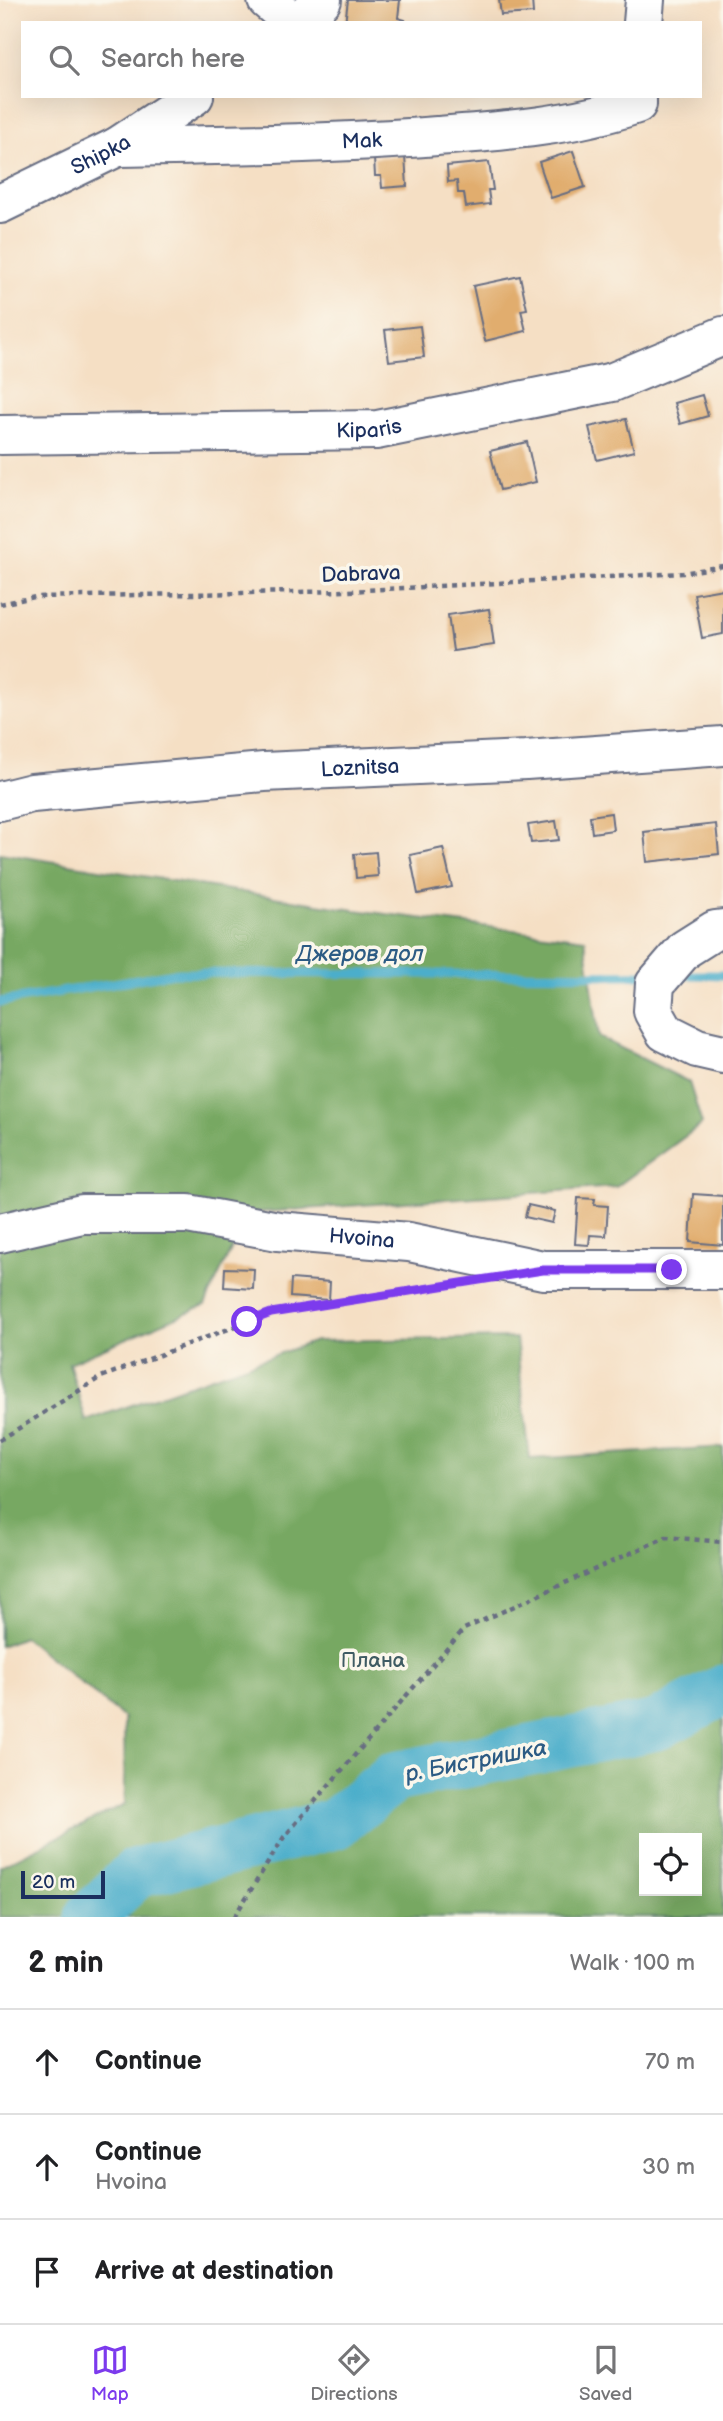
<!DOCTYPE html>
<meta charset="utf-8">
<style>
:root{--surface:#fff;--page:#f2f2f2;--text:#202124;--muted:#757577;--line:#e0e0e0;--accent:#7c3aed}
body{margin:0;font-family:"Balsamiq Sans",sans-serif;background:var(--page);color:var(--text)}
.controls{position:absolute;right:21px;bottom:21px;display:grid;overflow:hidden;border-radius:0px;box-shadow:0 7px 28px #0002}
.controls button{width:63px;height:63px;display:grid;place-items:center;padding:0;border:0;border-bottom:2px solid var(--line);background:var(--surface);color:var(--text);font:35px sans-serif}
.scale{position:absolute;left:21px;bottom:18px;width:84px;box-sizing:border-box;padding-left:7px;border:4px solid #1b2f5e;border-top:0;font-size:19px;line-height:24px;white-space:nowrap;color:#1b2f5e;-webkit-text-stroke:5px #fbf7ec;paint-order:stroke}
.stop{position:absolute;width:21px;height:21px;margin:-16px;border:5px solid #7c3aed;border-radius:50%;background:#fff}
.stop.end{background:#7c3aed;border-color:#fff;box-shadow:0 2px 7px #0008}
.list{margin:0;padding:0;list-style:none}
h2{display:flex;justify-content:space-between;align-items:center;height:91px;margin:0;padding:0 28px;font-size:30px}
h2 small{font-size:23px;font-weight:400;color:var(--muted)}
.list li{display:grid;grid-template-columns:46px 1fr auto;gap:21px;align-items:center;box-sizing:border-box;height:105px;padding:0 28px;border-top:2px solid var(--line)}
.list b{display:block;font-size:26px;white-space:nowrap}
.list p{margin:0;font-size:23px;white-space:nowrap;color:var(--muted)}
.list em{font-size:23px;font-style:normal;color:var(--muted)}
.icon{flex:none;width:38px;height:38px;fill:none;stroke:currentColor;stroke-width:2;stroke-linecap:round;stroke-linejoin:round}
.map{position:relative;flex:none;width:723px;height:1917px;overflow:hidden}
.search{position:absolute;background:var(--surface);box-shadow:0 7px 28px #0002;left:21px;right:21px;top:21px;height:77px;display:flex;align-items:center;gap:18px;box-sizing:border-box;padding:0 24px;border-radius:0px;color:var(--muted);font-size:26px}
.sheet{height:406px;background:var(--surface)}
nav{display:flex;justify-content:space-around;align-items:center;box-sizing:border-box;height:98px;border-top:2px solid var(--line);background:var(--surface);font-size:19px;color:var(--muted)}
nav a{display:grid;justify-items:center;gap:4px}
nav .on{color:var(--accent)}
.map>svg:first-child{display:block}
.forest{fill:#77a862;stroke:#496c60;stroke-width:2;fill-rule:evenodd}
.lines{fill:none;stroke-linecap:round;stroke-linejoin:round}
.stream{stroke:#4baecb;stroke-width:9}
.river{stroke:#4baecb;stroke-width:51}
.building{fill:#e1ad6e}
.minor-casing{stroke:#676d82;stroke-width:42}
.path{stroke:#676d82;stroke-width:4.5;stroke-dasharray:5 5;stroke-linecap:butt}
.minor{stroke:#fff;stroke-width:38}
.route{stroke:#7c3aed;stroke-width:9}
.labels{text-anchor:middle;dominant-baseline:central;stroke-width:7;stroke-linejoin:round;paint-order:stroke}
.street-label{font-size:21px;fill:#1b2f5e;stroke:#fbf7ec}
.park-label{font-size:21px;fill:#3f5b63;stroke:#fbf7ec}
.water-label{font-size:23px;font-style:italic;fill:#2c5b84;stroke:#fbf7ec}
</style>
<div class="map">
<svg width="723" height="1917" viewBox="0 0 723 1917">
<rect width="100%" height="100%" fill="#fbf7ec"/>
<filter id="ink" filterUnits="userSpaceOnUse"><feTurbulence type="fractalNoise" baseFrequency=".0143" numOctaves="2"/><feDisplacementMap in="SourceGraphic" scale="14" xChannelSelector="R" yChannelSelector="G"/><feConvolveMatrix kernelMatrix="1 2 1 2 8 2 1 2 1" color-interpolation-filters="sRGB"/></filter>
<filter id="wash" filterUnits="userSpaceOnUse"><feTurbulence type="fractalNoise" baseFrequency=".00686" numOctaves="4" result="noise"/><feDisplacementMap in="SourceGraphic" scale="28" xChannelSelector="R" yChannelSelector="G"/><feGaussianBlur stdDeviation="1.57" result="paint"/><feColorMatrix in="noise" values="0 0 0 0 0 0 0 0 0 0 0 0 0 0 0 0 0 1.4 0 .05"/><feComposite in="paint" operator="in"/></filter>
<g filter="url(#wash)">
<rect width="100%" height="100%" fill="#f5dfc4"/>
<!-- forest -->
<path class="forest" d="M0 853 355 910 585 939 599 1037 689 1082 702 1124 616 1187 248 1213 205 1305 69 1363 86 1421 315 1341 516 1338 530 1459 723 1447V1917H0V1866L125 1804 124 1718 24 1637 0 1646ZM644 1838H697V1891H644Z"/>
<g class="lines">
<!-- stream -->
<path class="stream" d="M678 975H723
M0 1002 174 973 650 975"/>
<!-- river -->
<path class="river" d="M90 1917 136 1873 335 1824 394 1777 657 1725 723 1690"/>
</g>
<g id="blocks">
<!-- building -->
<path class="building" d="M348 0H400L398 18 405 20 404 23H345Z
M499 0H532L533 13 501 15Z
M573 151 585 187 551 198 539 162Z
M405 156 407 186 382 188 381 176H375L374 158Z
M489 162 493 190H488L490 204 466 207 464 193H458L457 181 448 182 447 166Z
M520 276 527 309 521 310 526 331 485 341 473 286Z
M420 326 424 357 389 361 385 330Z
M702 395 708 416 680 424 674 403Z
M626 419 634 451 597 460 589 427Z
M527 442 536 482 500 490 490 451Z
M723 589V634L702 638 694 594Z
M489 609 494 645 453 651 448 615Z
M611 813 613 830 592 833 590 816Z
M556 821 559 840 531 843 528 825Z
M716 824 719 854 647 862 644 832Z
M443 848 452 887 418 894 410 855Z
M376 852 378 876 356 878 354 854Z
M693 1194 723 1196V1245L690 1242Z
M578 1198 595 1199 594 1205 608 1206 606 1236 590 1235 589 1245 575 1244Z
M528 1205 555 1211 552 1223 525 1217Z
M225 1268 254 1269 253 1289 224 1287Z
M291 1279 330 1282 329 1300 290 1297Z"/>
</g>
</g>
<g filter="url(#ink)">
<use href="#blocks" fill-opacity="0" stroke="#676d82" stroke-width="2"/>
<g class="lines">
<!-- minor casing -->
<g class="minor-casing">
<g id="minor">
<path d="M267 0 294 23"/>
<path d="M299 23 322 0"/>
<path d="M643 23 645 0"/>
<path id="s1" d="M117 147C224 145 330 144 437 136 504 131 573 126 637 104V96"/>
<path id="s2" d="M0 204 117 147 194 96"/>
<path id="s3" d="M0 435 377 430 613 382 723 336"/>
<path id="s4" d="M0 801 32 793 264 772 526 760 723 746"/>
<path d="M723 929 715 930 685 949 655 984 653 1011 665 1032 697 1048 723 1054"/>
<path id="s5" d="M0 1233 82 1214H188L278 1231 409 1242 543 1270H723"/>
</g>
</g>
<!-- path -->
<path class="path" d="M0 604 35 597 348 591 683 573 723 566
M0 1440 101 1377 271 1313 447 1285
M234 1917 284 1837 464 1629 666 1537 723 1542"/>
<!-- minor -->
<use href="#minor" class="minor"/>
</g>
</g>
<g class="lines" filter="url(#ink)">
<!-- route -->
<path class="route" d="M247 1322 271 1313 543 1270H672"/>
</g>
<g class="labels">
<!-- street labels -->
<g class="street-label">
<text stroke="none"><textPath href="#s1" startOffset="245">Mak</textPath></text>
<text stroke="none"><textPath href="#s2" startOffset="112">Shipka</textPath></text>
<text stroke="none"><textPath href="#s3" startOffset="369">Kiparis</textPath></text>
<text transform="translate(361 574) rotate(-2)">Dabrava</text>
<text stroke="none"><textPath href="#s4" startOffset="362">Loznitsa</textPath></text>
<text stroke="none"><textPath href="#s5" startOffset="366">Hvoina</textPath></text>
</g>
<!-- park labels -->
<g class="park-label">
<text x="373" y="1660">Плана</text>
</g>
<!-- water labels -->
<g class="water-label">
<text x="360" y="954">Джеров дол</text>
<text transform="translate(476 1761) rotate(-11)">р. Бистришка</text>
</g>
</g>
</svg>
<div class="controls">
<button><svg class="icon" aria-label="locate" viewBox="0 0 24 24"><circle cx="12" cy="12" r="6"/><path d="M12 2v4M12 18v4M2 12h4M18 12h4"/></svg></button>
</div>
<div class="scale">20 m</div>
<div class="stop" style="left:247px;top:1322px"></div>
<div class="stop end" style="left:672px;top:1270px"></div>
<div class="search"><svg class="icon" aria-label="search" viewBox="0 0 24 24"><circle cx="10" cy="10" r="6"/><path d="M15 15l6 6"/></svg>Search here</div>
</div>
<section class="sheet">
<h2>2 min<small>Walk · 100 m</small></h2>
<ul class="list">
<li><svg class="icon" aria-label="ahead" viewBox="0 0 24 24"><path d="M12 20V5M6 11l6-6 6 6"/></svg><div><b>Continue</b></div><em>70 m</em></li>
<li><svg class="icon" aria-label="ahead" viewBox="0 0 24 24"><path d="M12 20V5M6 11l6-6 6 6"/></svg><div><b>Continue</b><p>Hvoina</p></div><em>30 m</em></li>
<li><svg class="icon" aria-label="arrive" viewBox="0 0 24 24"><path d="M6 21V4h12l-3 4 3 4H6"/></svg><div><b>Arrive at destination</b></div></li>
</ul>
</section>
<nav>
<a class="on"><svg class="icon" aria-label="map" viewBox="0 0 24 24"><path d="M3 6l6-2 6 2 6-2v14l-6 2-6-2-6 2zM9 4v14M15 6v14"/></svg>Map</a>
<a><svg class="icon" aria-label="directions" viewBox="0 0 24 24"><path d="M12 3l9 9-9 9-9-9zM9 14v-3h6M13 9l2 2-2 2"/></svg>Directions</a>
<a><svg class="icon" aria-label="saved" viewBox="0 0 24 24"><path d="M7 4h10v16l-5-4-5 4z"/></svg>Saved</a>
</nav>
